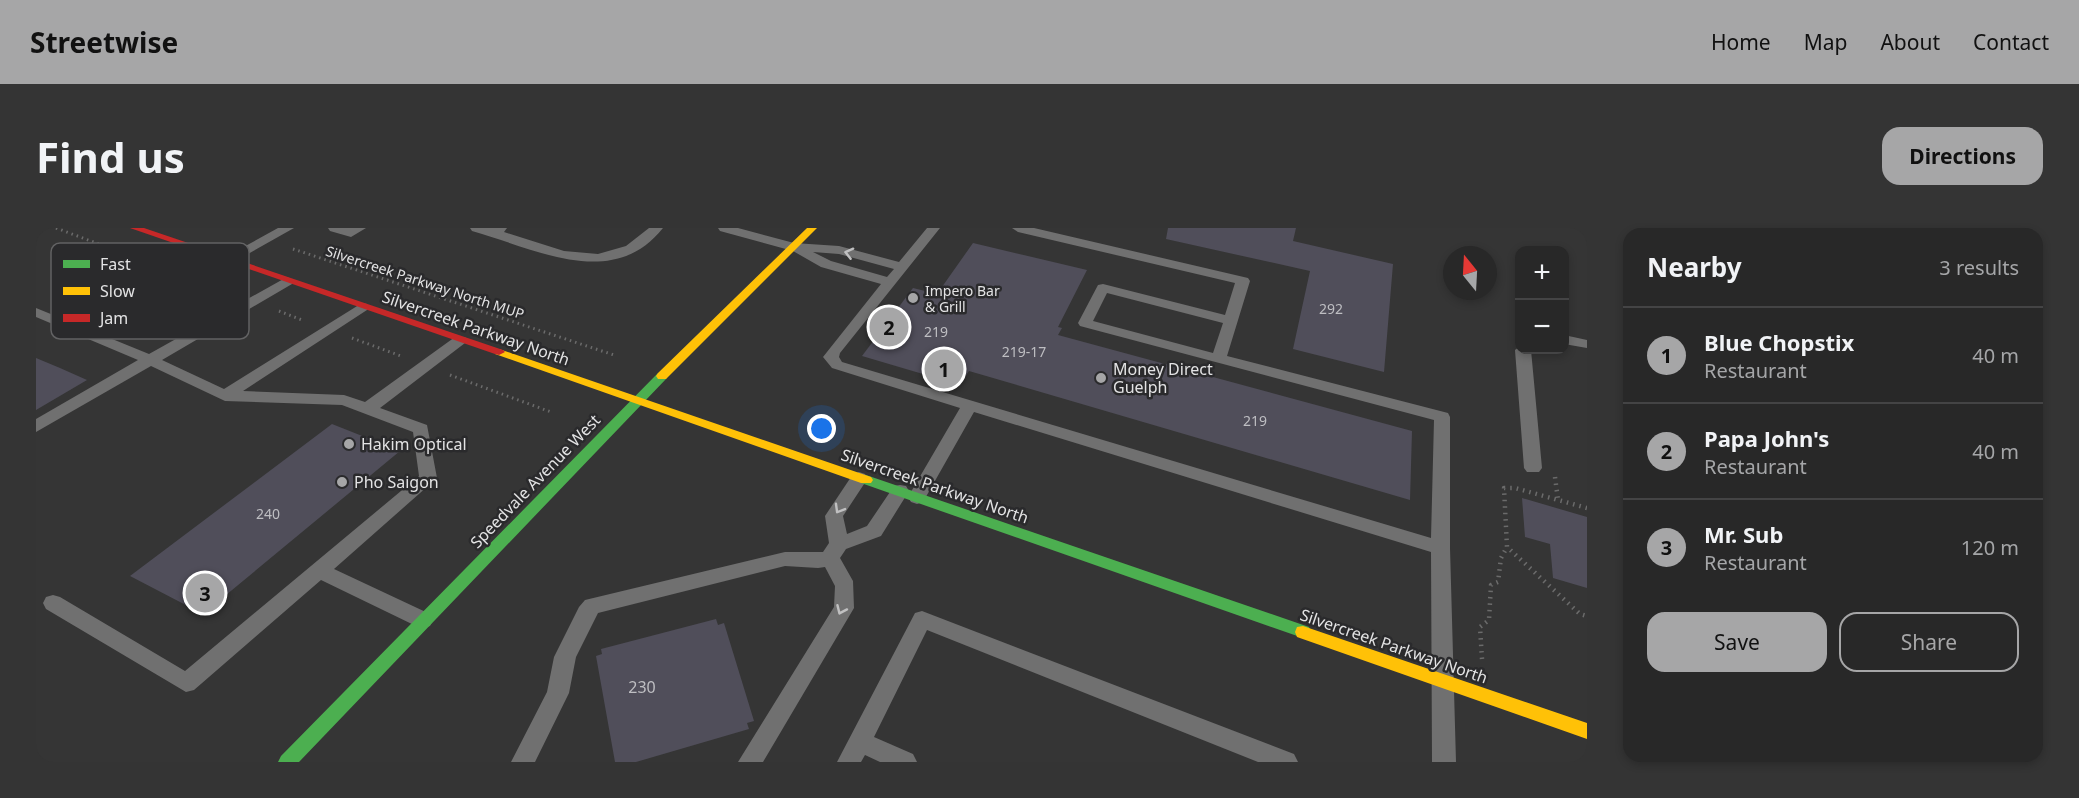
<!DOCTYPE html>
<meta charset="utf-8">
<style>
:root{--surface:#282828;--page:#343434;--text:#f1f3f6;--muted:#a5a6a8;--line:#444445;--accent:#a6a6a7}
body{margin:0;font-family:"Noto Sans",sans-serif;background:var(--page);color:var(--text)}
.controls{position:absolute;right:18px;top:18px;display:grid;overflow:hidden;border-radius:12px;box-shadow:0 3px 9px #0003}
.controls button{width:54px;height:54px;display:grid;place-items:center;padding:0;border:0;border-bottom:2px solid var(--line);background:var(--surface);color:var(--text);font:30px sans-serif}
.compass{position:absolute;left:1407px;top:18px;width:54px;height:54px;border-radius:50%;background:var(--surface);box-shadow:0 3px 9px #0003;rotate:342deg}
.you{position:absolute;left:786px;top:201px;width:21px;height:21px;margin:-15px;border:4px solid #fff;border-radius:50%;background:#1a73e8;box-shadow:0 0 0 9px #1a73e833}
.badge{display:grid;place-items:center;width:39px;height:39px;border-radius:50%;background:var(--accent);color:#111;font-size:20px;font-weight:700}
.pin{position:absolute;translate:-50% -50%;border:3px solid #fff;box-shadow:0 2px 6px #0006}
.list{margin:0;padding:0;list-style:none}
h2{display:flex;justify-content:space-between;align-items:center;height:78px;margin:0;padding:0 24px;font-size:26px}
h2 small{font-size:20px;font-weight:400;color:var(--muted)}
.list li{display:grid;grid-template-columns:39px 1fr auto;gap:18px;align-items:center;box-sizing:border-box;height:96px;padding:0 24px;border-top:2px solid var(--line)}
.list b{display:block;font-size:22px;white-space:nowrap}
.list p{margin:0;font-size:20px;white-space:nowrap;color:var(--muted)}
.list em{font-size:20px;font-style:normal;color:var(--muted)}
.actions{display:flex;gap:12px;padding:18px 24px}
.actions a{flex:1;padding:14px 0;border:2px solid var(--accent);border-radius:18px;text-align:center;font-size:21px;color:var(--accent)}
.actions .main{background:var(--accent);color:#111}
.map{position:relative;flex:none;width:1551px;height:534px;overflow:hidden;border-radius:18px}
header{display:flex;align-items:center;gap:36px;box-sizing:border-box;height:84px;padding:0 30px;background:var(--accent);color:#111}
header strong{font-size:28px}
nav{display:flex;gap:33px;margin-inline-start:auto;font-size:21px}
.intro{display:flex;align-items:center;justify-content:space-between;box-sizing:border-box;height:144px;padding:0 36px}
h1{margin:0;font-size:42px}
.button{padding:15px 27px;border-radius:18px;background:var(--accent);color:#111;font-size:21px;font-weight:700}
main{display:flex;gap:36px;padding:0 36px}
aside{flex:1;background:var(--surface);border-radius:18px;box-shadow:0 3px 9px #0003}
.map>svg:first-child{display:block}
.building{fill:#504e5a}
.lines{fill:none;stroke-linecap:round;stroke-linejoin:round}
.path-far1{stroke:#6b6b6b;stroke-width:3;stroke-dasharray:1.5 4;stroke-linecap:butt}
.path{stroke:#6b6b6b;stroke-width:4.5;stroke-dasharray:1.5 5;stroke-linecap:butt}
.lane{fill:#707070;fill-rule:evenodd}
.fast{fill:#4caf50;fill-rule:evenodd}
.slow{fill:#ffc107;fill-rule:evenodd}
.jam{fill:#c62828;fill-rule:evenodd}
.oneway{stroke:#c0c0c1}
.poi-dot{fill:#a6a6a7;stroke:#2a2a2c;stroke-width:2}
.labels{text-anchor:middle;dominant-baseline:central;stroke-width:5;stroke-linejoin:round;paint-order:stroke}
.far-street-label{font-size:14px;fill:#e3e3e4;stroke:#2a2a2c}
.far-poi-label{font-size:14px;fill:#e3e3e4;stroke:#2a2a2c;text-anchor:start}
.number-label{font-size:14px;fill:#bebec2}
.street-label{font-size:16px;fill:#e3e3e4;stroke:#2a2a2c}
.poi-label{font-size:16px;fill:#e3e3e4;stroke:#2a2a2c;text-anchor:start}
.near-number-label{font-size:16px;fill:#bebec2}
.key{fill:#2a2a2c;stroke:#626263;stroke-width:1.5}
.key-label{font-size:16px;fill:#e3e3e4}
</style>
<header>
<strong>Streetwise</strong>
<nav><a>Home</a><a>Map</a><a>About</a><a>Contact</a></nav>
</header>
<div class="intro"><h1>Find us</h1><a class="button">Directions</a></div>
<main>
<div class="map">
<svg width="1551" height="534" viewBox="0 0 1551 534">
<rect width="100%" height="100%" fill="#353535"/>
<!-- building -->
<path class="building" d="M1132 0H1260L1257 13 1357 36 1348 144 1257 121 1274 43 1130 11Z
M937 15 1051 42 1022 99 1026 100 1022 107 1376 203 1374 272 933 143 924 157 826 128 877 60 901 66Z
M0 130 24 140 51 152 0 182Z
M296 196 364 223 167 386 94 348Z
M1486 270 1551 289V360L1517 350 1514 316 1489 309Z
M680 391 682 397 688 395 718 493 711 495 713 501 600 534H579L560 428 566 426 565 421Z"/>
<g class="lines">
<!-- path-far1 -->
<path class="path-far1" d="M20 0 191 64
M257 21 578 127
M243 83 266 92
M316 110 365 128
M414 147 515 184"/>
<!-- path -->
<path class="path" d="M1519 249 1522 272
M1551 280 1479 260H1468L1471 319 1544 386 1551 388
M1446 431 1444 399 1453 392 1455 357 1462 354 1465 330 1471 319"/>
<!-- lane -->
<path class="lane" d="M242 0H258L196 35 191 36 184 32Z
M292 0H330L315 9 294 3Z
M434 0H471L468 4 528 23 562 26 590 18 613 0H627C576 64 498 20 436 3Z
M682 0H702L758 15 803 18 863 34 891 0H904L804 125 803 129 806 134 1395 310 1398 192 1044 98 1042 95 1062 57 1067 56 1189 87 1199 55 982 4 976 0H998L1212 50 1214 53 1191 128 1412 185 1414 189V320L1420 534H1396L1395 324 938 184 887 274 881 276 875 274 872 269 924 180 796 140 787 129 845 56 785 39 757 23 684 3ZM777 24 803 26 858 41 851 49 795 33ZM1071 65 1187 95 1177 125 1057 93Z
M251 49 258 53 256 56 126 132 188 161 326 75 331 76 333 79 331 82 207 163 308 167 329 174 419 109H429L431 112 429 115 344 180 391 197 401 250 298 341 394 386 397 392 394 398 387 400 380 398 285 352 158 462 150 464 10 381 7 375 10 369 17 367 24 369 149 443 383 248 377 204 306 177 189 173 115 138 0 204V191L102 132 0 89V80L113 126Z
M1528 107 1551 112V120L1528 116Z
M1484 118V122H1495L1506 240 1503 244H1491L1488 240 1479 122Z
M823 244 829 246 832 250 807 288 811 306 831 298 858 258 864 257 870 258 873 263 845 308 810 321 804 330 817 353 818 380 727 534H702L798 379 799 358 789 339 782 340 749 338 562 385 540 429 533 465 499 534H475L511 464 518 429 543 379 549 372 749 324H787L793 315 789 288 817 246Z
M886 383 1258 526 1262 534H1222L891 402 838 509 877 526 881 534H844L829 527 825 534H801L879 385Z"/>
<!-- fast -->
<path class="fast" d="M626 144 632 148 630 151 263 534H242L245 528 622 145Z
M830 247 1273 399 1275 404 1273 409 1267 410 825 255 823 252 825 249Z"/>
<!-- slow -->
<path class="slow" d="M771 0H781L630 151H622L620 148 622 145Z
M463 121 835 249 837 252 835 255H825L459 126V122Z
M1267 398 1551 495V511L1261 409 1259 404 1261 399Z"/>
<!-- jam -->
<path class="jam" d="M94 0H108L467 122 469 124 463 127 459 126Z"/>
</g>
<!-- one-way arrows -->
<defs><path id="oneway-chevron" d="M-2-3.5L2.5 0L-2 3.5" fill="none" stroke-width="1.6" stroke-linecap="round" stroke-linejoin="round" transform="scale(1.5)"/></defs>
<g class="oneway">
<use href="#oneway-chevron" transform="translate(813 25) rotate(-166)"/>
<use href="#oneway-chevron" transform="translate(803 281) rotate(120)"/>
<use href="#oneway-chevron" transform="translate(805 382) rotate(114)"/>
</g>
<!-- markers -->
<g class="poi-dot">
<circle cx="877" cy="70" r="6"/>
<circle cx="1065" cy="150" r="6"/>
<circle cx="313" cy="216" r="6"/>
<circle cx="306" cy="254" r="6"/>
</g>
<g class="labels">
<!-- far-street labels -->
<g class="far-street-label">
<text transform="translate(389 54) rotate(18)">Silvercreek Parkway North MUP</text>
</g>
<!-- far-poi labels -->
<g class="far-poi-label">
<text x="889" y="62">Impero Bar<tspan x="889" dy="16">&amp; Grill</tspan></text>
</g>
<!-- number labels -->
<g class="number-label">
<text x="1295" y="80">292</text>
<text x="900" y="103">219</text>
<text x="988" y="123">219-17</text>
<text x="1219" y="192">219</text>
<text x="232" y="285">240</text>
</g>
<!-- street labels -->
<g class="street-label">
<text transform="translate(440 100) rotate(19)">Silvercreek Parkway North</text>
<text transform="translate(499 253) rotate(-46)">Speedvale Avenue West</text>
<text transform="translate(899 258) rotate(19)">Silvercreek Parkway North</text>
<text transform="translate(1358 418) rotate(19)">Silvercreek Parkway North</text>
</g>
<!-- poi labels -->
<g class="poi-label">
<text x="1077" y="141">Money Direct<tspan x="1077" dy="18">Guelph</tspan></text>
<text x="325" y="216">Hakim Optical</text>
<text x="318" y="254">Pho Saigon</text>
</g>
<!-- near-number labels -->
<g class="near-number-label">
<text x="606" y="459">230</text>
</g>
</g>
<!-- legend -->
<rect x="15" y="15" width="198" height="96" rx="9" class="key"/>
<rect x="27" y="32" width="27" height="8" fill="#4caf50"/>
<rect x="27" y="59" width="27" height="8" fill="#ffc107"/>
<rect x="27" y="86" width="27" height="8" fill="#c62828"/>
<g class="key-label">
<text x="64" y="42">Fast</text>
<text x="64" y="69">Slow</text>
<text x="64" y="96">Jam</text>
</g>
</svg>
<div class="controls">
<button>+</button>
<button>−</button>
</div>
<svg class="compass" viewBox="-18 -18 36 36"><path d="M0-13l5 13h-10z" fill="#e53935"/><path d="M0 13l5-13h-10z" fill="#a5a6a8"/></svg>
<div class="you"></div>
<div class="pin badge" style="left:908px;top:141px">1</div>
<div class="pin badge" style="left:853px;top:99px">2</div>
<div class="pin badge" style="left:169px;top:365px">3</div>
</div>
<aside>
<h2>Nearby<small>3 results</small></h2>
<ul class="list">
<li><span class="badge">1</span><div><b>Blue Chopstix</b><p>Restaurant</p></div><em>40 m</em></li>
<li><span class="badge">2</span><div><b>Papa John's</b><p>Restaurant</p></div><em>40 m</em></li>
<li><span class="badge">3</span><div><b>Mr. Sub</b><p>Restaurant</p></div><em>120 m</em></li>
</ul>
<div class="actions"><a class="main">Save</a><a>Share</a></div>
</aside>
</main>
